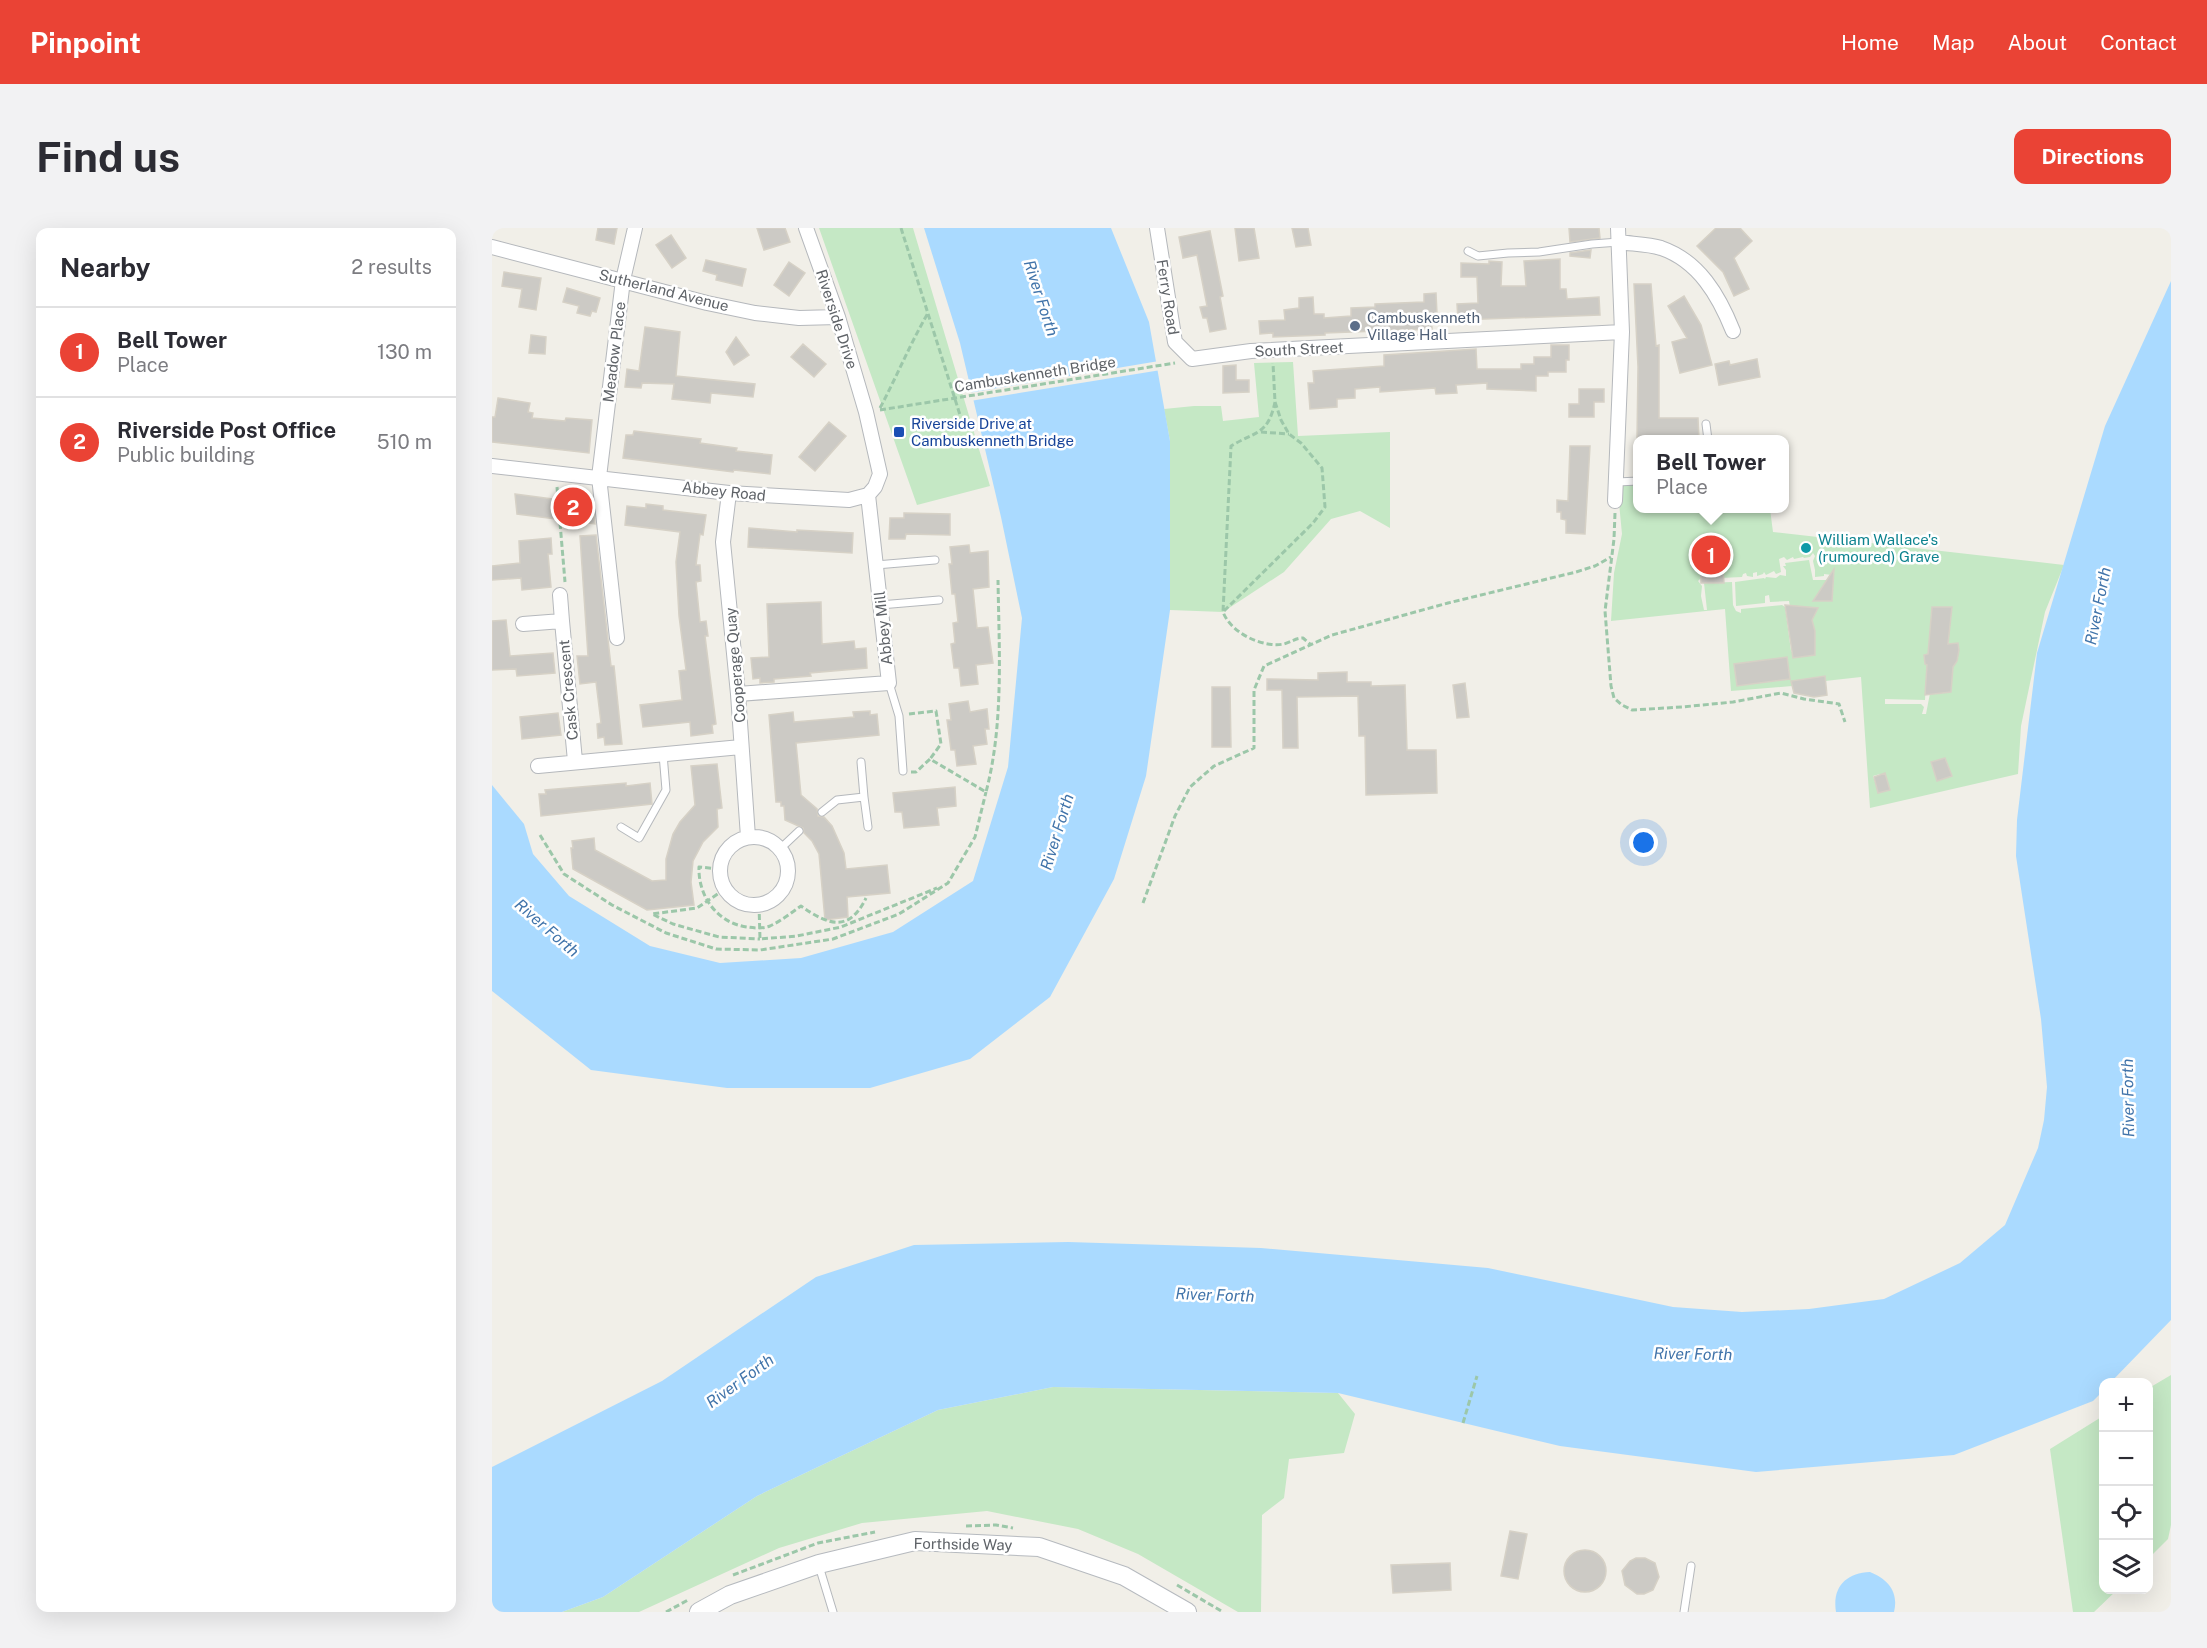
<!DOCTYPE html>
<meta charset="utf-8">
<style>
:root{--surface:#fff;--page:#f2f2f3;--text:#2b2b33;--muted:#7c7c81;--line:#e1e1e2;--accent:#ea4335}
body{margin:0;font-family:"Public Sans",sans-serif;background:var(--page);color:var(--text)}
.controls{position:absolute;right:18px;bottom:18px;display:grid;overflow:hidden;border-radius:12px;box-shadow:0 6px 24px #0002}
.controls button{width:54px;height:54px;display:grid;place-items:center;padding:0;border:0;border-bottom:2px solid var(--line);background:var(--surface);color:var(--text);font:30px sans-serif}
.you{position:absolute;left:1152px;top:615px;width:21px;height:21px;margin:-15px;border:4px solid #fff;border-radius:50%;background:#1a73e8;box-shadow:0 0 0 9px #1a73e833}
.badge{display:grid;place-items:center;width:39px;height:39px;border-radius:50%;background:var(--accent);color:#fff;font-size:20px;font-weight:700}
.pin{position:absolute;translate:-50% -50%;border:3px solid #fff;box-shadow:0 2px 6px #0006}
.popup{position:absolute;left:1141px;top:207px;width:156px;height:78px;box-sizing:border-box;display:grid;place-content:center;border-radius:12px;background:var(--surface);filter:drop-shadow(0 2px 4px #0005);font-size:20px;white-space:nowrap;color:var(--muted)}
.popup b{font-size:22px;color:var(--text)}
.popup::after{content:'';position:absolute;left:50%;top:100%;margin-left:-12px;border:12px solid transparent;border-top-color:var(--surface)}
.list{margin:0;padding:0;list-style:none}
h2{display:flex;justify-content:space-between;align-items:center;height:78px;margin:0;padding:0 24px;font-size:26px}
h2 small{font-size:20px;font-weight:400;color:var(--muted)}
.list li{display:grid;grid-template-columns:39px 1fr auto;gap:18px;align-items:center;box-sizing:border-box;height:90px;padding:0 24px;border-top:2px solid var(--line)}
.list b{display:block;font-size:22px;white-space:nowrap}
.list p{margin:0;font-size:20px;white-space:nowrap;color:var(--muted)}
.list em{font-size:20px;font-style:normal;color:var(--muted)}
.icon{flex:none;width:33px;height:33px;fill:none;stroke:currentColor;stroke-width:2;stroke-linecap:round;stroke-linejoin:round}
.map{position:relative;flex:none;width:1679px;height:1384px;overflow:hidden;border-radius:12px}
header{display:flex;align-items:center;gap:36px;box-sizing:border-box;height:84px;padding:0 30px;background:var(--accent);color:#fff}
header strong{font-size:28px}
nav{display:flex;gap:33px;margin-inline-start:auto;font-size:21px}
.intro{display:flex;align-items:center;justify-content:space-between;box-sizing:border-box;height:144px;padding:0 36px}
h1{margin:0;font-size:42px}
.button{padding:15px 27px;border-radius:12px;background:var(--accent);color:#fff;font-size:21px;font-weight:700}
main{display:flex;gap:36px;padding:0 36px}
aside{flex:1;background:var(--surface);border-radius:12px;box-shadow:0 6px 24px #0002}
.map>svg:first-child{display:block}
.green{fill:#c5e8c5;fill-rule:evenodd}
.water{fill:#aadaff}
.pier{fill:#f1efe8}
.building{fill:#cccac5;stroke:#d6d1c6;stroke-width:1.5}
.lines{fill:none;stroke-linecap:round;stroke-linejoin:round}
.lane-casing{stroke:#b5b8bc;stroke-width:9}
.street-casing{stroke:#b5b8bc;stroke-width:16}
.secondary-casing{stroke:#b6babf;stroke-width:20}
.path{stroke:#9cc7a9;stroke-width:3;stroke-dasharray:6 3;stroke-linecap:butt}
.lane{stroke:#fff;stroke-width:7}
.street{stroke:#fff;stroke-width:14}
.secondary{stroke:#fff;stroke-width:18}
.service-dot{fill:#5c6f8a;stroke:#fff;stroke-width:2}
.transit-dot{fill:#1a4fb4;stroke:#fff;stroke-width:2}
.culture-dot{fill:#0f9aa8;stroke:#fff;stroke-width:2}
.labels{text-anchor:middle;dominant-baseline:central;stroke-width:5;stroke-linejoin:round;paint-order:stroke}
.street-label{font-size:15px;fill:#5f6368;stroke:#fff}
.service-label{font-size:15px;fill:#4e5e75;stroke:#fff;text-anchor:start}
.transit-label{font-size:15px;fill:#164399;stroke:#fff;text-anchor:start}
.culture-label{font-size:15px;fill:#0d838f;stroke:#fff;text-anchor:start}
.water-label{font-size:16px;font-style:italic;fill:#4174aa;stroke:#fff}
</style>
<header>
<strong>Pinpoint</strong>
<nav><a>Home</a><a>Map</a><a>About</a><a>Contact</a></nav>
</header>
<div class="intro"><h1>Find us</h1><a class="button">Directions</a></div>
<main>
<aside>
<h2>Nearby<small>2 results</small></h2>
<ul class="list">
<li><span class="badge">1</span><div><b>Bell Tower</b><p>Place</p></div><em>130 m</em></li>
<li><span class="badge">2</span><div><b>Riverside Post Office</b><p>Public building</p></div><em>510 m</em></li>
</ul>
</aside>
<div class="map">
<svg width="1679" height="1384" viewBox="0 0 1679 1384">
<rect width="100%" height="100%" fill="#f1efe8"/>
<!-- green -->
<path class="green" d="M327 0H421L498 258 425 277Z
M801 134 806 208 898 204V300L868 283 839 291 792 344 731 384 678 382V213L672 181 702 178H729L731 193 767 189 762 135Z
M1145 252 1146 280 1278 281 1281 304 1572 337 1553 384 1529 498 1526 546 1378 580 1369 449 1333 453 1332 448 1300 453V458L1239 463 1233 381 1119 393 1122 345 1130 306 1125 254ZM1321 325 1323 328 1321 333 1323 342V349L1332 348V346L1340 347V352H1321L1317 332 1293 335 1294 338H1291L1294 342V348L1288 347 1284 350 1274 349 1273 351 1272 350 1243 354 1244 378 1273 375V368L1277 367 1278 374 1297 373 1298 379 1322 419 1323 427 1305 429 1299 423 1293 379 1290 377 1249 381V385L1244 383 1241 377 1240 354 1212 355 1215 382H1212L1209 368 1210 358 1206 353 1208 351 1250 349 1251 346 1254 345 1255 348 1261 349V345L1265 344V348L1271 346 1272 344 1274 347 1282 343 1284 346 1289 344 1287 331 1292 329 1295 332 1301 329 1302 331 1311 329 1312 330 1318 329ZM1439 396 1457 405V418L1466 415 1467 422 1461 439 1459 464 1451 465 1449 462 1439 460 1434 486H1430L1432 479 1429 476H1393V471L1433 472 1435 437 1432 435 1433 433 1436 434 1432 427 1436 426ZM1295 429 1298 451 1245 458 1243 436ZM1393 545 1398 562 1386 564 1381 548 1388 546 1389 549Z
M1679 1147V1297L1676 1311 1657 1330V1160Z
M561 1159 846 1165 863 1186 852 1225 797 1231 792 1270 770 1287 769 1384H746L646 1326 586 1301 495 1283 370 1295 287 1320 147 1384H70L111 1369 265 1268 446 1182Z
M1611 1188 1612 1362H1625L1602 1384H1581L1558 1221Z"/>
<!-- water -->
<path class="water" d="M432 0H619L657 94 678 213V382L654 548 622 651 558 769 478 831 378 860H235L99 842 0 763V557L32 596 41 626 77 668 158 718 228 735 309 730 401 704 481 653 516 539 530 390 509 289 468 115Z
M1679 53V1092L1619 1154H1612L1611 1163 1601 1173 1462 1227 1264 1244 1068 1218 846 1165 561 1159 446 1182 265 1268 111 1369 70 1384H0V1239L170 1153 324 1049 422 1017 576 1014 769 1020 996 1040 1181 1079 1250 1084 1317 1081 1392 1071 1468 1035 1513 997 1546 920 1552 892 1555 859 1549 791 1524 628 1525 592 1545 425 1613 198Z
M1378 1344C1396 1351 1407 1364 1402 1384H1344C1340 1359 1354 1345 1378 1344Z"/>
<!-- pier -->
<path class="pier" d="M667 133 669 142 478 173 476 165Z"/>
<!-- building -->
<path class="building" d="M106 0H125L122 16 104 12Z
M265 0H293L298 14 272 22Z
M743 0H762L767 30 747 33Z
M800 0H816L819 17 804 19Z
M1077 0H1107L1108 10 1078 14Z
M1224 0H1248L1260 13 1242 30 1257 61 1242 68 1231 44 1205 18Z
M718 3 731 68 728 69 734 101 718 104 715 90H711L708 79 715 78 705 27 691 30 687 9Z
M179 7 194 30 180 40 164 17Z
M1099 22 1098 30 1078 28V25Z
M1068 31V61H1074L1075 71 1107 69 1108 87 966 92 965 76 986 75 985 49H969V35L997 36V33L1010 34 1009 58H1034L1032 33Z
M214 32 254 41 250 58 224 52 225 47 211 43Z
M297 34 313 45 297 68 282 57Z
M12 44 49 50 44 82 27 79 30 61 10 58Z
M1142 56H1159L1164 118 1167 117V190H1206L1207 212H1145L1146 139Z
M75 60 108 70 104 84 100 83 98 88 85 85 87 78 71 74Z
M944 65 945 86H939L940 101 833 105V107L781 109V105L768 106 767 93 793 92 792 82 807 80V70L821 69 822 86H832V90L859 88V80L883 79V76L932 74V66Z
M1192 68 1209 97 1220 137 1188 145 1180 114 1195 110 1176 78Z
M153 99 188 104 184 148 263 156 261 169 219 165 218 175 180 171 182 156 150 155 149 160 133 159 135 141 147 143Z
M39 107 54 109 53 126 37 125Z
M244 109 257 127 242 137 234 124Z
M311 116 334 136 322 149 299 129Z
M1059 117H1077V132H1074V144H1056V148H1044V163L995 161V155L964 157 965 165 944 166 943 160 888 164V159L863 161V170L845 171V179L818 181 816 155H822L821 143 892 138V127L984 121 985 141H1029V136H1042V129H1059Z
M1265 131 1268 149 1227 157 1223 136 1237 133 1238 137Z
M744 137V152H757V164L731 165V138Z
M1087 161H1112V174H1102V189H1077V176H1087Z
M6 170 38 175 36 184 41 185 40 190 73 193 74 190 100 192 97 225 0 214V189H3Z
M337 194 354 208 323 243 307 229Z
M142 203 209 211 208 215 245 220 244 223 280 227 278 246 242 242 241 244 131 230 134 207H141Z
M1078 218H1098L1093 306 1074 305V292L1069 291V284H1065V272L1076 273Z
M23 266 76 273 78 267 92 269V279L101 278 103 296 25 286Z
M154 276 171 278V282L214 287 211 307 208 306 204 337H208L209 353 204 354 208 394 214 393 216 408H213L224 496 220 497 221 505 199 508 198 494 151 499 148 477 190 472 187 443 194 442 187 388 184 334 188 304 133 297 135 278 154 280Z
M412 285 458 286V307L414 306 413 311H397L398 290H412Z
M257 300 305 304V302L361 305 360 325 256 319Z
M104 307 119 438H122L130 516 113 517 112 509 106 510 105 496 109 495 104 454 88 456 85 428H96L88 308Z
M59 310 60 326H56L59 359 30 362 29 350 0 352V338L28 335 27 313Z
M1229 314 1232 355H1209L1208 315Z
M477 317 478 325 496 323 497 359 481 361 485 400 496 399 501 435 484 437 486 456 469 458 467 440H462L459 416 463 415 461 395 466 394 463 366H460L457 336H460L458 319Z
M1342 341 1340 373H1321Z
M329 374 330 416 362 413 363 421 374 420 375 440 318 445 319 448 282 451V454L268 455V450L261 451 259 430 277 429 275 376Z
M1293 377 1326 380 1320 392 1323 403V427L1301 430Z
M1440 379H1460L1456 416 1466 415 1467 422 1465 433 1461 439 1459 464 1433 467 1435 437 1433 436 1432 427 1436 426Z
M14 392 18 428 61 425 63 445 25 448 24 441 0 442V393Z
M1295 429 1298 451 1245 458 1242 436Z
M855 444V454H879V458L913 457 915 522H944L945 565 874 567 873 508H867L866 468 805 469 806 520H791L790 462H775V451L826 452V445Z
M1333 448 1335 467 1322 469 1302 465 1299 453Z
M973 455 977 489 965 490 961 457Z
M720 459H738L739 519H720Z
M476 473 478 484 495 481 497 501H493L495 516 481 518 484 536 465 538 463 522H459L455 492H459L457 476Z
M378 483V487L385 486 387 507 304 515 309 567 325 581 326 588 332 589 340 598 352 625 354 641 395 637 398 665 355 669 356 689 333 692 327 626 320 613 312 605 311 600 293 592 292 578H289V574H284L277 487 301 484 302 494 362 489 361 484Z
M66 485 69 507 30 511 28 489Z
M1453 530 1460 548 1445 553 1439 534Z
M225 536 230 580 225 581 226 599 211 614 201 633 199 654 202 677 155 682 81 641 79 620H81L80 613 102 610 103 622 160 653 174 652V631L181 606 188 594 203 577 199 538Z
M1393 545 1398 562 1386 565 1382 549Z
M134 555V558L158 555 160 576 49 588 47 566H54L53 562Z
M463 559 464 578 445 580 447 597 412 600 410 584H403L401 565Z
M1018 1303 1035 1306 1026 1351 1009 1348Z
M1072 1343a21 21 0 1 1 42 0a21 21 0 1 1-42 0Z
M1144 1330H1153L1163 1335 1167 1349 1161 1362 1152 1366H1145L1133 1357 1130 1343 1138 1333Z
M958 1335 959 1362 901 1365 899 1337Z"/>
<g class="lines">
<!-- lane casing -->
<g class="lane-casing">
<path id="lane" d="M976 23 986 28 1016 25 1047 24 1100 16 1127 14
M1214 196 1216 212
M1125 254 1146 253
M384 337 443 332
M388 377 447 372
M397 455 407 488 411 543
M369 534 372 569
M330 584 345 572 372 569 376 599
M129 599 147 610 174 562 171 526
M289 620 307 603
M327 1338 341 1384
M1192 1384 1199 1338"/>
</g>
<!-- street casing -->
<g class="street-casing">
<path id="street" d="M665 0 683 114 700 131 759 123 1130 104
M1127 14C1140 16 1156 16 1169 20 1207 33 1227 68 1241 103
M0 19 215 75 263 85 307 90 346 89
M0 238 237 265 357 272 376 267 383 259 388 246 374 184 346 89 314 0
M237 265 231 314 246 466 256 609
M1123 273 1130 104 1126 0
M68 367 70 393
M31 396 70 393 83 533
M125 410 107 249 131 52 143 0
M246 466 397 455 376 267
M46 538 249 519
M228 643a34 34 0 1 1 68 0a34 34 0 1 1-68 0Z"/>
</g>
<!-- secondary casing -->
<g class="secondary-casing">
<path id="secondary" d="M207 1384 238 1367 327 1336 423 1313 547 1319 632 1348 695 1384"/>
</g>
<!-- path -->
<path class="path" d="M409 0 468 187
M783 174C776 207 764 203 739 218L731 384C739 405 770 420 792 416 799 414 804 410 811 410L818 416
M388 180C405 148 418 116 436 85
M388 182 683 135
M769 204 797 206
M65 259 73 354
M1123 285 1122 311 1113 383 1119 458 1122 470 1130 477 1140 482 1190 479 1241 474 1289 465 1312 471 1347 476 1353 494
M732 383 821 295 833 279 830 240 809 215 797 206 789 192 783 174 781 135
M417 486 444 483 449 516 438 531
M419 544H424L438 531 494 564C512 496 507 421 506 352
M48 607 72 646 120 677 174 705 224 721 268 722 341 711 407 686 456 655 483 609 494 564
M228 641 207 639C206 668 225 695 255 699 262 700 270 701 278 698 289 693 299 685 309 678 336 697 357 705 374 670
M233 661 205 680 160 686 181 696 227 709 268 711
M651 675 683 588 698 559 722 538 762 520V462L772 438 840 407 956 375 1084 344 1103 338 1119 329
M267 677 268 711 305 708 349 699 445 660
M971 1195 985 1148
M474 1298 504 1297 521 1300
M241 1347 326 1315 383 1304
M685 1357 731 1384
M174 1384 196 1372"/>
<!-- lane -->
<use href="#lane" class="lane"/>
<!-- street -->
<use href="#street" class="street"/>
<!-- secondary -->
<use href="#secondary" class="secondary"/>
</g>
<!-- markers -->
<circle class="service-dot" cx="863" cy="98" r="6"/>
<rect class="transit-dot" x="401" y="198" width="12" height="12" rx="3"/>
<circle class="culture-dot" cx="1314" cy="320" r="6"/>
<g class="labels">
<!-- street labels -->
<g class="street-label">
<text transform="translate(172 62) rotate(14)">Sutherland Avenue</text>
<text transform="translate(676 69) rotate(81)">Ferry Road</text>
<text transform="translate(345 91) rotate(72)">Riverside Drive</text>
<text transform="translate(807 121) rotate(-3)">South Street</text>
<text transform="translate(122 124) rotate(-83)">Meadow Place</text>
<text transform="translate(543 146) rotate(-9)">Cambuskenneth Bridge</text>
<text transform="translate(232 263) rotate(6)">Abbey Road</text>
<text transform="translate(391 400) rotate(-96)">Abbey Mill</text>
<text transform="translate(243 437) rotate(-95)">Cooperage Quay</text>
<text transform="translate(76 462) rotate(-95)">Cask Crescent</text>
<text transform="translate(471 1316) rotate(1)">Forthside Way</text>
</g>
<!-- service labels -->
<g class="service-label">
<text x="875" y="89">Cambuskenneth<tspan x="875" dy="17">Village Hall</tspan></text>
</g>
<!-- transit labels -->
<g class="transit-label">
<text x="419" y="195">Riverside Drive at<tspan x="419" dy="17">Cambuskenneth Bridge</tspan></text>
</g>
<!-- culture labels -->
<g class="culture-label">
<text x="1326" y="311">William Wallace's<tspan x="1326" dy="17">(rumoured) Grave</tspan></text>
</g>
<!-- water labels -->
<g class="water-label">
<text transform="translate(549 70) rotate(72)">River Forth</text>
<text transform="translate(1606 378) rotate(-79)">River Forth</text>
<text transform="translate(565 604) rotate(-73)">River Forth</text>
<text transform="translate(55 700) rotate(41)">River Forth</text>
<text transform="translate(1636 870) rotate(-91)">River Forth</text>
<text transform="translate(723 1067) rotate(2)">River Forth</text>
<text transform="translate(1201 1126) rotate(1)">River Forth</text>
<text transform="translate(248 1153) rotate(-36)">River Forth</text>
</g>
</g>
</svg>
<div class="controls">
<button>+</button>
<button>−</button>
<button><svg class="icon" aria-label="locate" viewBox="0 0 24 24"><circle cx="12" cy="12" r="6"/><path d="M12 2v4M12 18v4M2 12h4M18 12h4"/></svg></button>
<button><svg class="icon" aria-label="layers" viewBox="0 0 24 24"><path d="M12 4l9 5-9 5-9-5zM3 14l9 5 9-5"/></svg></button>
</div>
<div class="you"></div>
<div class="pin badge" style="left:1219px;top:327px">1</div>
<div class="popup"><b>Bell Tower</b>Place</div>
<div class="pin badge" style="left:81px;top:279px">2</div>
</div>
</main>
